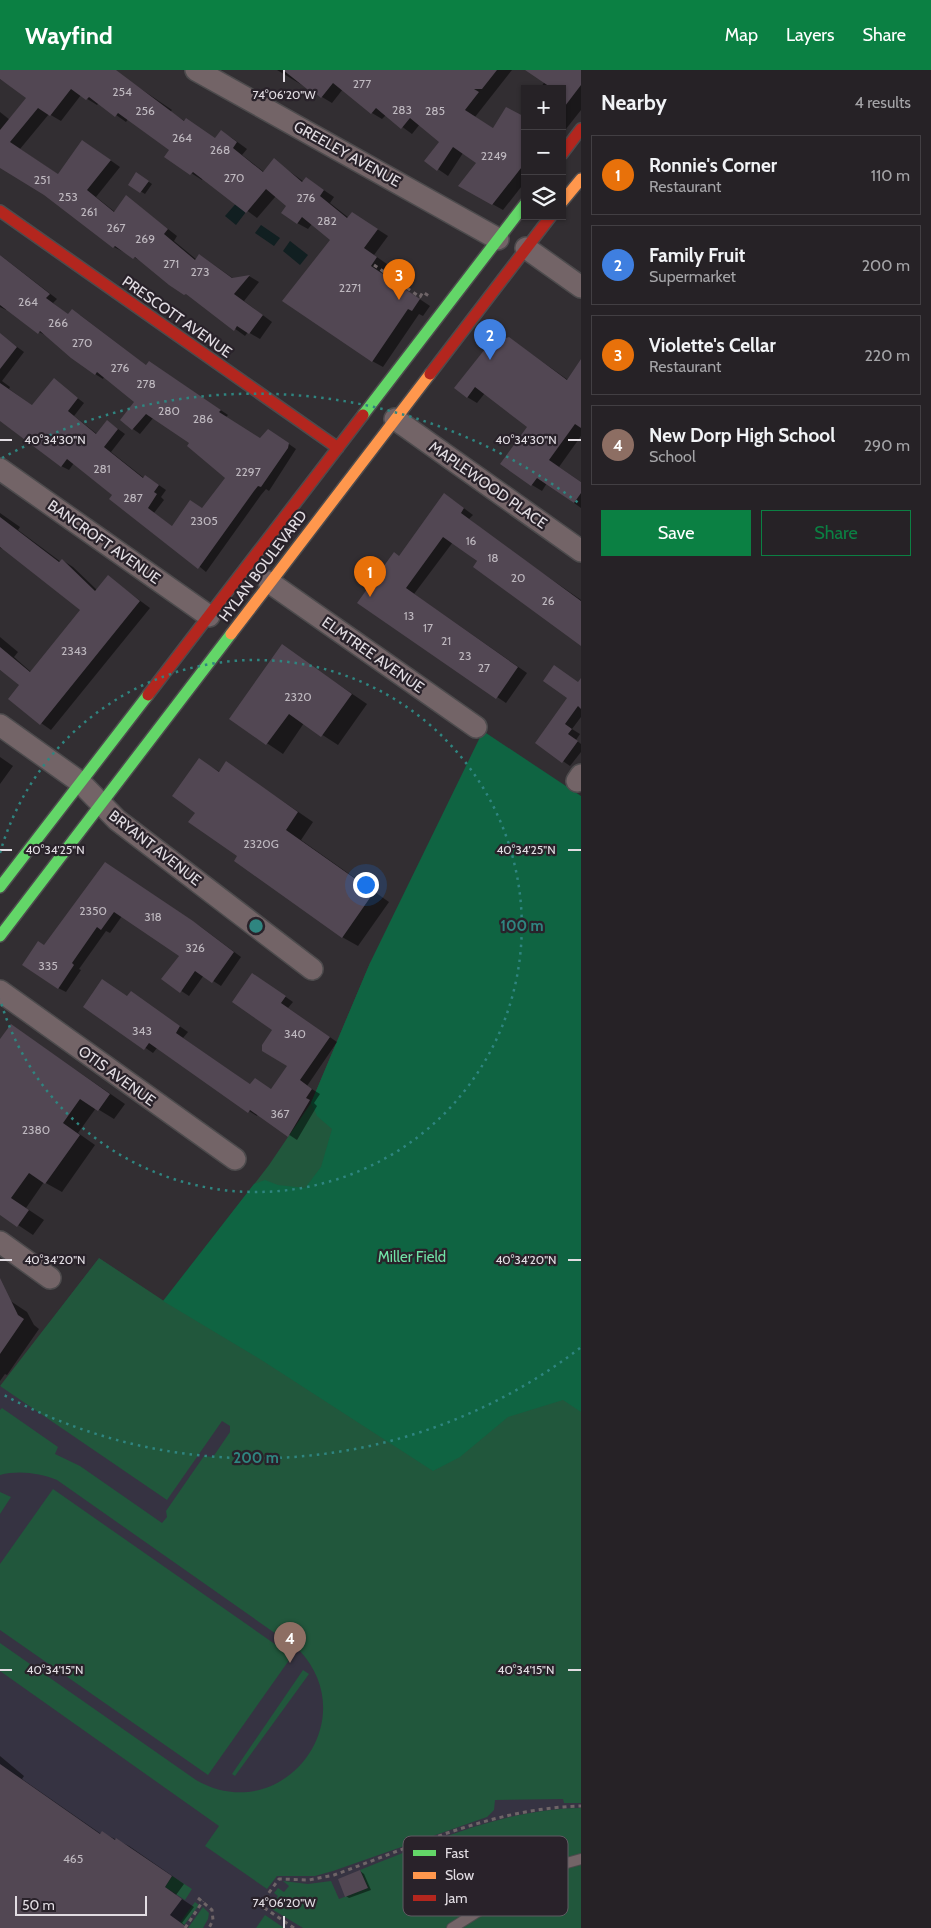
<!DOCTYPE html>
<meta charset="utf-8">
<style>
:root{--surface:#262226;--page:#2e2a2e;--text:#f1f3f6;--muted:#a4a4a7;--line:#423f43;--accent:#0b8043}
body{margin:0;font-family:Cabin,sans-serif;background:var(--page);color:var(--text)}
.controls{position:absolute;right:15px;top:15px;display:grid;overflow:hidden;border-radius:0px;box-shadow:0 1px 4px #0004}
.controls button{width:45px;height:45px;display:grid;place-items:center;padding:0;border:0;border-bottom:1px solid var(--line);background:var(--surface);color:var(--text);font:25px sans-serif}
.scale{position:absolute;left:15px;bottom:12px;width:132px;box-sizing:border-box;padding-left:5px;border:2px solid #e2dde3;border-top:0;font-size:14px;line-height:18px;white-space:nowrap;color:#e2dde3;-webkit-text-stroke:4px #29222a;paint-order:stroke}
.you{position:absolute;left:365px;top:814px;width:18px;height:18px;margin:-12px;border:4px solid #fff;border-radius:50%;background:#1a73e8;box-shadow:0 0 0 8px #1a73e833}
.badge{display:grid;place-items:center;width:32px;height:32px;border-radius:50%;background:var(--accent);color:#fff;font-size:16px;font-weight:700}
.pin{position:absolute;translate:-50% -41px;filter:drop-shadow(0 1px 2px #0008)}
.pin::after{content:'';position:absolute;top:26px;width:18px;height:15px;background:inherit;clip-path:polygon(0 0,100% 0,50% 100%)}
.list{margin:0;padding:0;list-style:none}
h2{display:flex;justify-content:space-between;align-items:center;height:65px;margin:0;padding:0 20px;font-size:21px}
h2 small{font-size:16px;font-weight:400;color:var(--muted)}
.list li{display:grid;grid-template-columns:32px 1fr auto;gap:15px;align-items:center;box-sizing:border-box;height:80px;margin:0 10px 10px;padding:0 10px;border:1px solid var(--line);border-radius:0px}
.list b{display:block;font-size:19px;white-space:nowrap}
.list p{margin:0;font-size:16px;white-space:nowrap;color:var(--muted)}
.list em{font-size:16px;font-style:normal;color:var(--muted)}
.actions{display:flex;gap:10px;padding:15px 20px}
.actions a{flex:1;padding:11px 0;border:1px solid var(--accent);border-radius:0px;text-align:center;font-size:18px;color:var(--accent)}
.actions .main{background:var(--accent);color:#fff}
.icon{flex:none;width:28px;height:28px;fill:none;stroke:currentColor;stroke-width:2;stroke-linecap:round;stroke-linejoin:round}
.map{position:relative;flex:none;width:581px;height:1858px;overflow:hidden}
header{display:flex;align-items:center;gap:30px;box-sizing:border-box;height:70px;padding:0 25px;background:var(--accent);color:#fff}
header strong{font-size:24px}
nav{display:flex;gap:28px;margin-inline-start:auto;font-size:18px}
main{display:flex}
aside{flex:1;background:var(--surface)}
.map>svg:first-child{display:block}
.education{fill:#363342}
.green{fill:#21573c}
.forest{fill:#0f6442}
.water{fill:#111f21}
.shadow{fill:#0007}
.building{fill:#524753}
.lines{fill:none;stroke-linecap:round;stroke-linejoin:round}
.lane-casing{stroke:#4d4b4d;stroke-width:12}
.street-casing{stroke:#4d4b4d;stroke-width:24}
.fast-casing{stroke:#4d4b4d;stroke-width:14}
.slow-casing{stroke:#4d4b4d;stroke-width:14}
.jam-casing{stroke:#4d4b4d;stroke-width:14}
.path{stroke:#6e6467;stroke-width:3;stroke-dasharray:4 4;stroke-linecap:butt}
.lane{stroke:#736467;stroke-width:10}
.street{stroke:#736467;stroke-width:21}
.fast{stroke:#63d668;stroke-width:11}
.slow{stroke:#ff974d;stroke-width:11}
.jam{stroke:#b3261e;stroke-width:11}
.ticks{fill:none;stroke:#e2dde3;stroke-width:2}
.ring{fill:none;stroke:#2f8580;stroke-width:2.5;stroke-dasharray:2.5 5}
.labels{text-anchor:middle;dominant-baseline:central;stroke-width:4.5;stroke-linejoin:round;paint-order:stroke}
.number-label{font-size:12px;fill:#beb8bf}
.street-label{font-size:15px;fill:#e2dde3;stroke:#29222a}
.park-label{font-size:15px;fill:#70e2a6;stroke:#29222a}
.key{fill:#29222a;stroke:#605a62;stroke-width:1}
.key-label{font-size:14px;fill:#e2dde3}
.ticks-label{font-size:12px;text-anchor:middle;fill:#e2dde3;stroke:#29222a;stroke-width:4.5;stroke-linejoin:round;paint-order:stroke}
.centre{fill:#2f8580;stroke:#29222a;stroke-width:2.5}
.ring-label{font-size:15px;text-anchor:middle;font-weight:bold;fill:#2f8580;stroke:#29222a;stroke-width:4.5;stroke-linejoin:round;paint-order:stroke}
</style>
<header>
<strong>Wayfind</strong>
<nav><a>Map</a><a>Layers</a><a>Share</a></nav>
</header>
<main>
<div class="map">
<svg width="581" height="1858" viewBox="0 0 581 1858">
<rect width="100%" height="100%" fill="#322e32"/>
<!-- education -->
<path class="education" d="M99 1188 163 1231 581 1430V1752L306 1858H0V1317Z"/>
<!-- green -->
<path class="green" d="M581 726V1733H564L563 1729 495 1730 494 1740 487 1747 333 1801 315 1806H277L267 1819 205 1776 219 1756 0 1601V1573L196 1710C281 1759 366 1651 299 1580L57 1410C39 1403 19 1400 0 1405V1340L2 1338 58 1377 55 1384 80 1396 162 1453 167 1447 166 1441 204 1386 213 1387 230 1362V1356L222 1351 167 1430 0 1316 99 1188 164 1231 269 1095 311 1033 370 893Z
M53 1419 292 1586 208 1705 0 1560V1494Z
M0 1422 11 1427 0 1444Z
M303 1600 309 1604 235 1706 232 1704Z
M581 1738V1858H303L270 1838 278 1826 274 1823 278 1818 284 1822 289 1816 283 1811 308 1814 331 1811 339 1829 368 1818 360 1800C432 1772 503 1739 581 1738Z
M172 1806 192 1819 185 1830 165 1817Z
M195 1832 199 1835 182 1858H176Z
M203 1837 209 1843 208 1849 203 1858H188Z
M265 1845 284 1858H256Z"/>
<!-- forest -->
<path class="forest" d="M483 661 581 726V1342L563 1330 508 1347 460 1387 433 1401 263 1291 163 1231 254 1114 265 1110 278 1115 305 1118 321 1097 332 1059 317 1046 311 1033 370 893Z"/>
<!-- water -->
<path class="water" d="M239 130 249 138 236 155 225 146Z
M261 155 280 168 274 176 255 163Z
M290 171 308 185 300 195 283 181Z"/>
<!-- shadow -->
<path class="shadow" d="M0 0H110L122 6 172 40 170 42 216 70 222 62 232 68 247 79 242 85 264 102 274 90 304 112 306 108 334 127 330 133 349 148 363 150 388 166 374 185 387 194 381 203 430 236 423 246 419 244 383 297 372 291 332 170 312 154 308 159 297 153 288 136 276 126 257 148 203 108 202 110 166 87 171 80 128 49 126 52 99 33 97 35 81 25 61 51 49 44 20 79 59 105 83 71 120 97 96 127 115 142 127 127 177 166 174 171 197 190 200 185 234 209 249 206 259 212 244 231 272 252 260 269 248 262 245 266 145 193 114 177 45 124 0 97V42L10 50 28 27 0 9Z
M277 0H512L475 47 494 59 522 47 525 42V112L503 140 460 116 478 93 463 83 448 106 426 91 441 71 420 54 412 64 386 45 382 49 372 43 343 19 332 33Z
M527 0H581V40L562 64V19H540L545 11Z
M137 104 152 114 145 124 130 115Z
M0 185 57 229 53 233 68 245H80L147 296 157 297 228 345 226 347 260 369 276 365 296 379 269 421 266 419 261 425 206 502 74 393 69 400 61 396 0 350V274L5 268 24 282 2 311 10 317 9 319 33 336 54 310 84 333 74 346 97 364 107 351 125 364 111 382 144 408 153 411 166 420 161 427 164 430 154 443 173 457 203 439 227 408 191 373 154 347 140 364 133 359 121 350 136 332 104 307 103 309 95 304 47 266 39 262 7 239 6 240 0 237Z
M509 268 568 310 581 293V366L559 397 581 412V438L547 413 542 421 532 415 529 356 485 323 477 333 467 327Z
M453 430 473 445 469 449 498 472 581 530V574L453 472 414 524 527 603 506 633 359 533Z
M0 443 20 457 18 460 61 492 62 490 73 497 97 520 108 507 150 538 51 660 41 653 21 615 0 600V567L18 582 14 587 31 602 81 540 4 479 0 478Z
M282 576 367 634 338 675 304 653 283 684 231 649Z
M581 615V647L572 659 580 664 576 670 581 674V682L570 696 537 673Z
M0 687 13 696 0 714Z
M199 690 220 702 227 693 313 752 301 770 389 832 358 876 342 867 239 786 197 743Z
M113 798 201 857 241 887 221 916 204 905 189 926 163 909 180 885 122 846 110 863 106 861 79 899 81 900 66 922 58 918 45 876Z
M253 904 293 932 288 938 337 972 307 1016 320 1024 314 1033 317 1036 297 1070 258 1044 257 1046 249 1041 157 978 153 983 85 937 128 927 139 928 188 962 183 968 251 1015 272 1020 288 996Z
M11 955 125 1034 114 1049 96 1038 78 1063 95 1075 62 1122 44 1112 26 1138 44 1150 33 1165 0 1143V970Z
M0 1224 27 1242 34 1255 39 1259 7 1305 5 1304 0 1311Z
M0 1686 24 1706 22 1709 101 1764 103 1763 129 1776 184 1814 176 1825 194 1837 182 1853 188 1858H0Z
M360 1801 364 1804 371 1820 349 1828 346 1826Z"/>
<!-- building -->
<path class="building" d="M0 0H116L184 51 186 48 215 68 221 60 237 72 233 78 263 102 274 88 302 112 306 107 324 120 320 126 347 148 352 142 378 159 364 178 377 187 371 196 420 229 412 241 408 239 372 292 282 231 330 170 302 147 297 154 281 143 286 136 266 119 246 143 193 102 190 105 164 87 169 80 118 43 115 47 89 27 86 30 71 19 50 46 38 38 10 72 58 104 82 70 111 90 87 120 114 142 126 125 168 159 164 164 195 190 199 184 232 208 250 205 234 224 263 245 249 264 237 256 234 261 186 224 184 225 169 215 135 187 133 189 115 176 113 178 44 125 0 98V60L26 28 0 9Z
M283 0H497L482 19H474L479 22 465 40 493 58 506 37 525 47V93L492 135 458 116 476 93 453 77 437 101 424 91 439 72 410 48 401 59 376 38 371 44 333 13 321 28 313 21 312 23Z
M525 0H581V15L562 40V19H553Z
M136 102 149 111 140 123 128 115Z
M0 185 50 224 46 228 68 244 72 239 146 295 149 291 221 340 219 342 260 368 268 359 289 373 288 378 261 417 258 416 254 421 198 499 109 429 112 425 67 389 61 397 0 351V313L32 335 54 308 78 328 68 341 96 364 107 350 118 359 104 377 143 408 145 405 159 415 154 422 157 424 148 438 172 456 190 430 202 438 225 408 187 376 189 373 146 344 132 360 120 350 134 332 97 302 95 305 71 288 40 261 38 264 0 235Z
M0 263 17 277 0 299Z
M509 267 567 310 581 289V358L575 354 549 390 581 412V423L574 433 537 408 531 416 500 394 527 357 475 317 467 328 454 318 489 274Z
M444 423 464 438 461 443 581 531V576L473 497 477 491 443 467 406 518 518 597 496 629 357 533 394 482 399 486Z
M0 447 59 492 62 489 95 521 108 505 140 531 40 655 8 629 19 615 0 600V577L30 602 80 540 0 477Z
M282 574 352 624 321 667 289 644 266 675 229 649Z
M554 595 578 612 581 608V639L578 636 565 654 572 659 568 664 578 671 562 693 535 673 567 628 543 611Z
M199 688 219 702 226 691 298 742 286 760 374 822 342 868 234 791 237 786 188 752 195 743 172 726Z
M105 792 193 851 234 882 212 913 195 901 180 923 161 909 179 886 114 842 101 860 97 857 72 893 74 895 58 919 22 895 38 871 44 875Z
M252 903 286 926 281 933 330 967 300 1010 312 1019 306 1028 310 1030 288 1067 250 1040 248 1043 149 973 144 980 83 937 102 909 127 926 131 921 180 956 176 963 231 1001 250 1014 255 1008 271 1019 287 996 262 981V975L272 960 232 932Z
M11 954 110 1024 98 1041 80 1029 63 1053 80 1065 45 1114 29 1103 11 1128 29 1140 17 1157 0 1145V969Z
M0 1208 18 1245 24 1249 0 1284Z
M0 1694 100 1764 102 1761 115 1770 116 1768 172 1806 165 1817 182 1829 170 1845 188 1858H0Z
M360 1800 368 1818 345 1827 338 1809Z"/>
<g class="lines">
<!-- lane casing -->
<g class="lane-casing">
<path id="lane" d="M452 1858 536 1805 549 1798 581 1789"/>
</g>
<!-- street casing -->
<g class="street-casing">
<path id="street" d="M196 0 498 169
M526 178 581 217
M395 349 581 481
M0 399 209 546
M269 512 476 657
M0 655 80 712 117 750 312 899
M577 711 581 705
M0 921 235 1089
M0 1172 50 1208"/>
</g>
<!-- fast casing -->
<g class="fast-casing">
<path id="fast" d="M363 345 525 134
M0 817 148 625
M0 866 231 564"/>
</g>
<!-- slow casing -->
<g class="slow-casing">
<path id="slow" d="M562 132 581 109
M231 564 430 304"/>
</g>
<!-- jam casing -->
<g class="jam-casing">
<path id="jam" d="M562 84 581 59
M0 141 338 378
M430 304 551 146
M148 625 363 345"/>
</g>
<!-- path -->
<path class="path" d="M374 195 420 227 423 222 429 226
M198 1828 212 1840 213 1850 209 1858
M185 1858 203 1831
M294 1858 260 1835 279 1809 309 1810 334 1805C414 1776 495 1738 581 1736"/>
<!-- lane -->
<use href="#lane" class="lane"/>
<!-- street -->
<use href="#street" class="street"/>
<!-- fast -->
<use href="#fast" class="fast"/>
<!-- slow -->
<use href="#slow" class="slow"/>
<!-- jam -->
<use href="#jam" class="jam"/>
</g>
<!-- ticks -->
<path class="ticks" d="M284 0V12M0 370H12M568 370H581M0 780H12M568 780H581M0 1190H12M568 1190H581M0 1600H12M568 1600H581M284 1846V1858"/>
<!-- distance rings -->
<g class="ring">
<path d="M0 783A266 266 0 1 1 0 929"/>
<path d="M580 1278A532 532 0 0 1 2 1324M2 388A532 532 0 0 1 580 434"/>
</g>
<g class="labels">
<!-- number labels -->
<g class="number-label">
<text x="362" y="13">277</text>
<text x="122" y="21">254</text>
<text x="402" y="39">283</text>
<text x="145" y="40">256</text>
<text x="435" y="40">285</text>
<text x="182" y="67">264</text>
<text x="220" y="79">268</text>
<text x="494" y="85">2249</text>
<text x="234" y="107">270</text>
<text x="42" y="109">251</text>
<text x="68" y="126">253</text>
<text x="306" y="127">276</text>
<text x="89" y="141">261</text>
<text x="327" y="150">282</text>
<text x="116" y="157">267</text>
<text x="145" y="168">269</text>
<text x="171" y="193">271</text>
<text x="200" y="201">273</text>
<text x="350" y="217">2271</text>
<text x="28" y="231">264</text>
<text x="58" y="252">266</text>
<text x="82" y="272">270</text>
<text x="120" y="297">276</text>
<text x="146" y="313">278</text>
<text x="169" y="340">280</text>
<text x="203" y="348">286</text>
<text x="102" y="398">281</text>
<text x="248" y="401">2297</text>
<text x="133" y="427">287</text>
<text x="204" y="450">2305</text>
<text x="471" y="470">16</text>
<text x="493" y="487">18</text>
<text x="518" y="507">20</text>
<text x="548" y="530">26</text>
<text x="409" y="545">13</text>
<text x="428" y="557">17</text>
<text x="446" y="570">21</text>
<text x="74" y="580">2343</text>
<text x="465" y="585">23</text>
<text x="484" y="597">27</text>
<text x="298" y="626">2320</text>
<text x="261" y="773">2320G</text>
<text x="93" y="840">2350</text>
<text x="153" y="846">318</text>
<text x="195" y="877">326</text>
<text x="48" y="895">335</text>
<text x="142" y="960">343</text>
<text x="295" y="963">340</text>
<text x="280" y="1043">367</text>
<text x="36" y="1059">2380</text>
<text x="73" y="1788">465</text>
</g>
<!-- street labels -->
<g class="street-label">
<text transform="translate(347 84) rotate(29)">GREELEY AVENUE</text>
<text transform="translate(177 247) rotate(35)">PRESCOTT AVENUE</text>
<text transform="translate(488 415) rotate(35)">MAPLEWOOD PLACE</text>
<text transform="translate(104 472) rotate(35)">BANCROFT AVENUE</text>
<text transform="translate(263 496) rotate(-53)">HYLAN BOULEVARD</text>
<text transform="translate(373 585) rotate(35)">ELMTREE AVENUE</text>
<text transform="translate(155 778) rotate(38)">BRYANT AVENUE</text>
<text transform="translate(117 1006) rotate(36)">OTIS AVENUE</text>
</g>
<!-- park labels -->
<g class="park-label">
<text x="412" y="1187">Miller Field</text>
</g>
</g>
<!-- legend -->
<rect x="403" y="1766" width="165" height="80" rx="8" class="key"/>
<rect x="413" y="1780" width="23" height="6" fill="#63d668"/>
<rect x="413" y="1802" width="23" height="7" fill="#ff974d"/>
<rect x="413" y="1825" width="23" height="6" fill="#b3261e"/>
<g class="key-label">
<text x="445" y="1788">Fast</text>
<text x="445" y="1810">Slow</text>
<text x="445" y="1833">Jam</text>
</g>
<g class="ticks-label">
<text x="284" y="29">74°06'20"W</text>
<text x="55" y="374">40°34'30"N</text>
<text x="526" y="374">40°34'30"N</text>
<text x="55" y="784">40°34'25"N</text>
<text x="526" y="784">40°34'25"N</text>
<text x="55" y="1194">40°34'20"N</text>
<text x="526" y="1194">40°34'20"N</text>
<text x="55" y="1604">40°34'15"N</text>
<text x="526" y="1604">40°34'15"N</text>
<text x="284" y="1837">74°06'20"W</text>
</g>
<circle cx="256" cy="856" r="8" class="centre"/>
<g class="ring-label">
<text x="522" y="861">100 m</text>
<text x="256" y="1393">200 m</text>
</g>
</svg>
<div class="controls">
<button>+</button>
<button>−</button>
<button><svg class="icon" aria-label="layers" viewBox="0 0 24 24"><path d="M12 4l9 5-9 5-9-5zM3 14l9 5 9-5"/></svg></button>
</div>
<div class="scale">50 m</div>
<div class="you"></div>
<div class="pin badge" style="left:370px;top:527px;background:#e8710a">1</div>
<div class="pin badge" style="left:490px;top:290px;background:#3f7fe0">2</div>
<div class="pin badge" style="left:399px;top:230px;background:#e8710a">3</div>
<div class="pin badge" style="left:290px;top:1593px;background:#8d6e63">4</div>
</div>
<aside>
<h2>Nearby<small>4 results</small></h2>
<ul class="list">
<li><span class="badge" style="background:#e8710a">1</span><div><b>Ronnie's Corner</b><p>Restaurant</p></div><em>110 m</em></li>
<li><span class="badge" style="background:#3f7fe0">2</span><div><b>Family Fruit</b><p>Supermarket</p></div><em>200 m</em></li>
<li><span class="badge" style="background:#e8710a">3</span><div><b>Violette's Cellar</b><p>Restaurant</p></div><em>220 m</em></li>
<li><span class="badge" style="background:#8d6e63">4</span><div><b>New Dorp High School</b><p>School</p></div><em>290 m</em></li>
</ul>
<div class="actions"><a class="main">Save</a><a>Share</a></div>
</aside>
</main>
